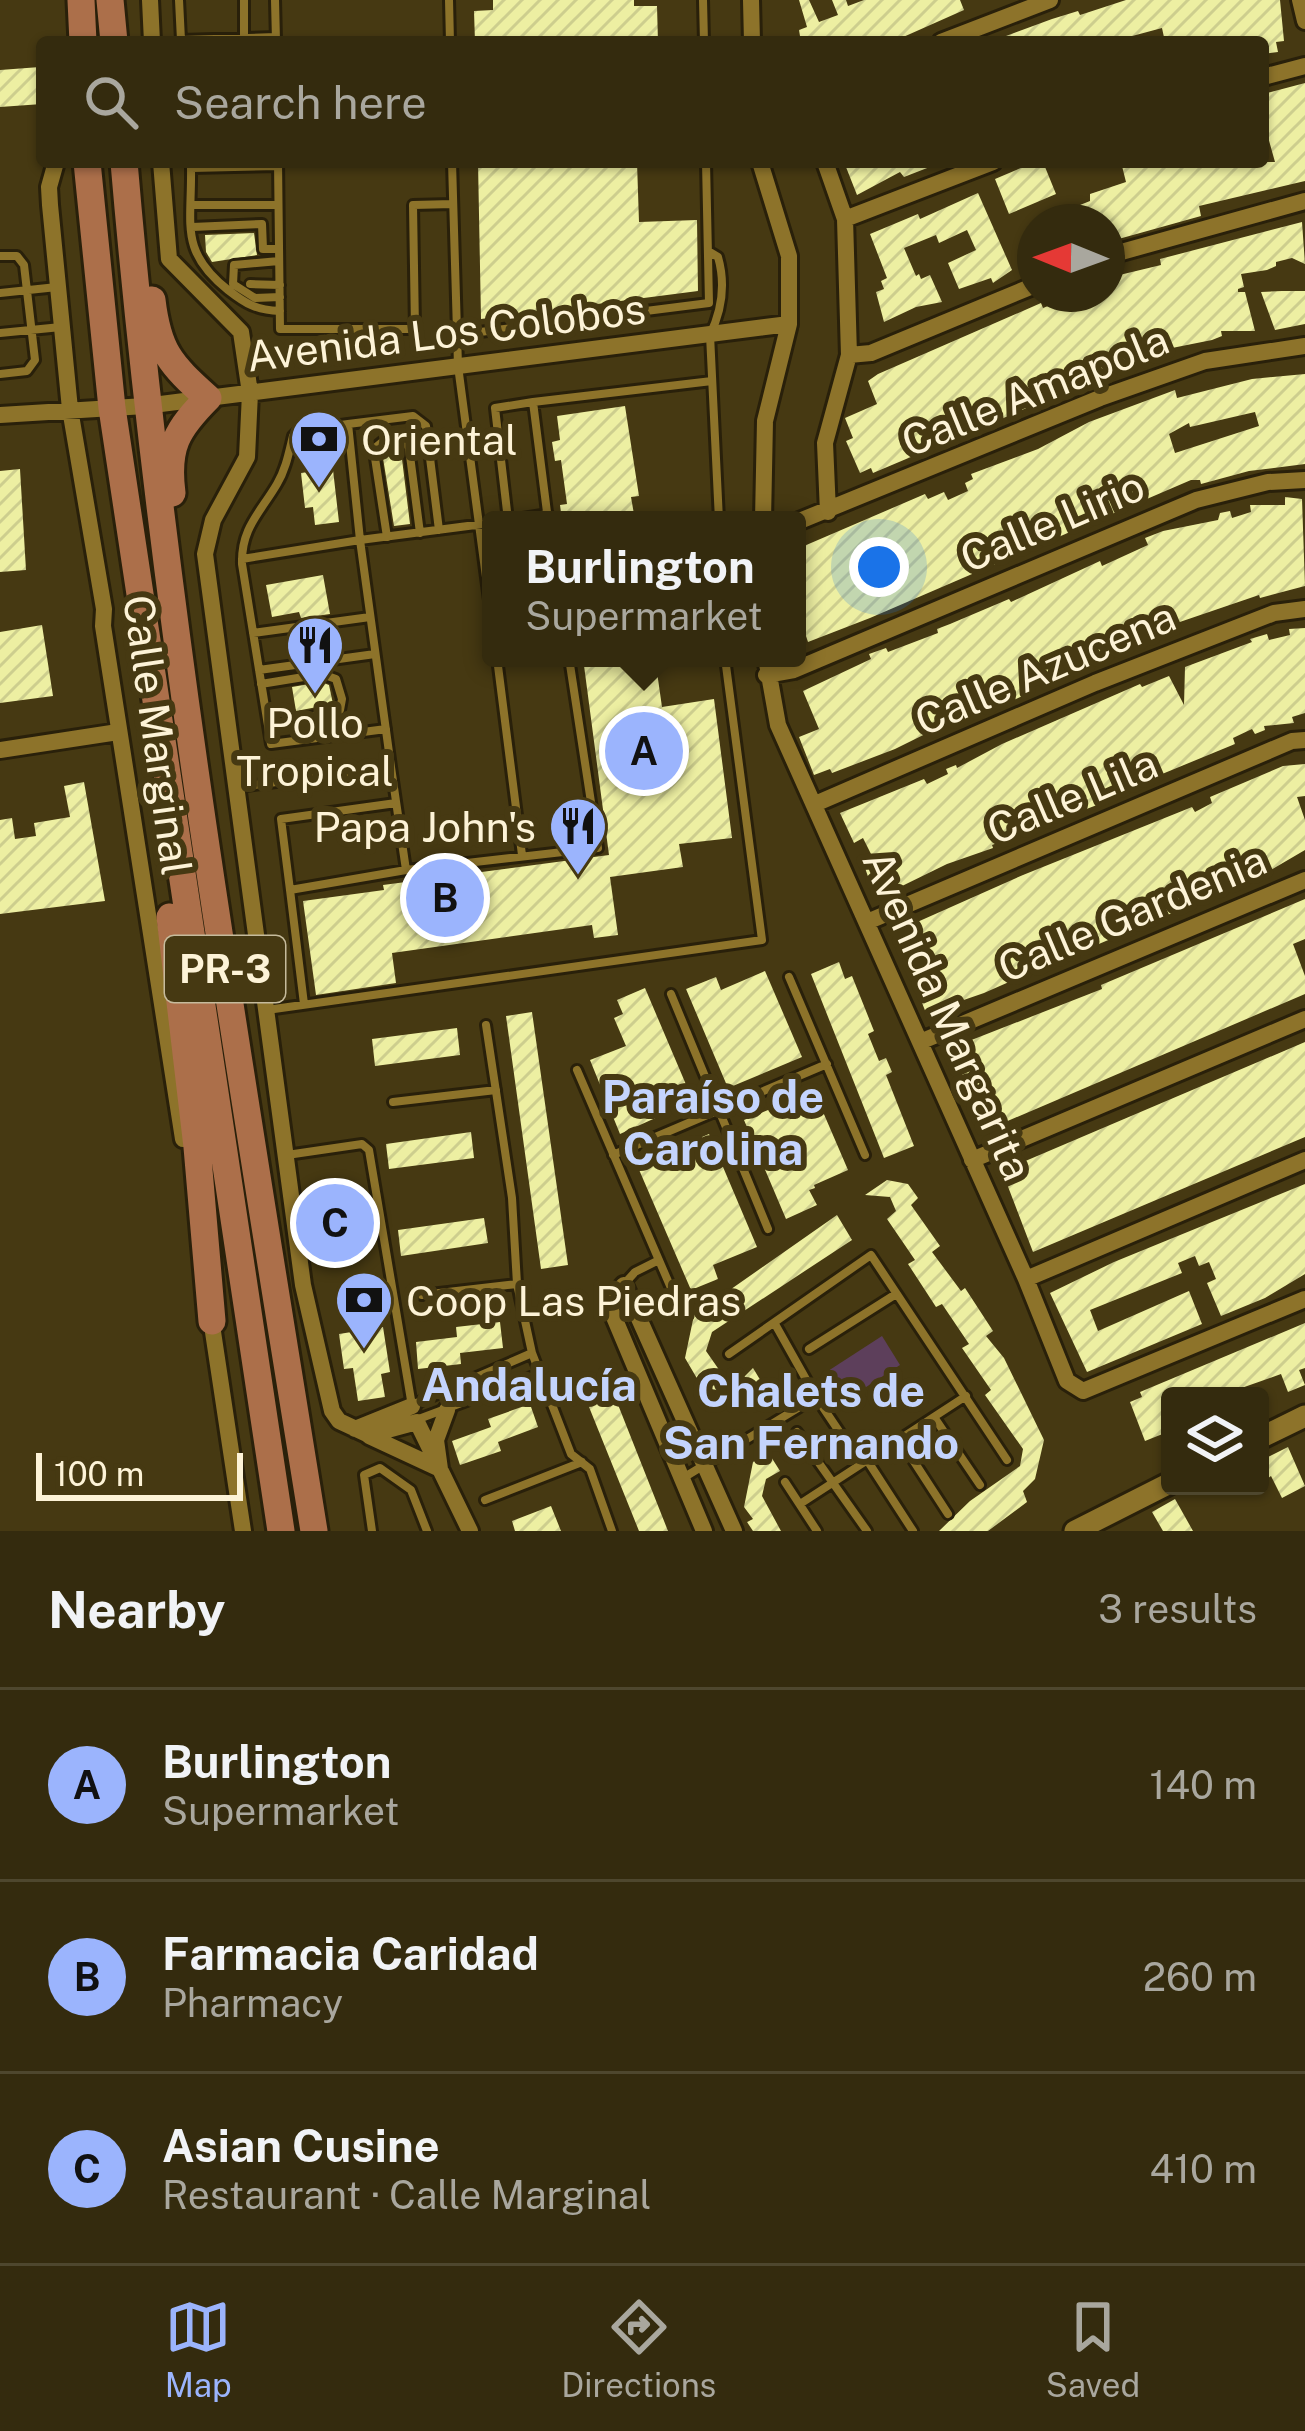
<!DOCTYPE html>
<meta charset="utf-8">
<style>
:root{--surface:#342b0e;--page:#3f371c;--text:#f1f3f6;--muted:#a9a79e;--line:#4e472e;--accent:#9bb4fd}
body{margin:0;font-family:"Public Sans",sans-serif;background:var(--page);color:var(--text)}
.controls{position:absolute;right:36px;bottom:36px;display:grid;overflow:hidden;border-radius:12px;box-shadow:0 3px 9px #0004}
.controls button{width:108px;height:108px;display:grid;place-items:center;padding:0;border:0;border-bottom:3px solid var(--line);background:var(--surface);color:var(--text);font:60px sans-serif}
.compass{position:absolute;left:1017px;top:204px;width:108px;height:108px;border-radius:50%;background:var(--surface);box-shadow:0 3px 9px #0004;rotate:271deg}
.scale{position:absolute;left:36px;bottom:30px;width:207px;box-sizing:border-box;padding-left:12px;border:6px solid #fdf3d7;border-top:0;font-size:33px;line-height:42px;white-space:nowrap;color:#fdf3d7;-webkit-text-stroke:9px #463912;paint-order:stroke}
.you{position:absolute;left:879px;top:567px;width:42px;height:42px;margin:-30px;border:9px solid #fff;border-radius:50%;background:#1a73e8;box-shadow:0 0 0 18px #1a73e833}
.badge{display:grid;place-items:center;width:78px;height:78px;border-radius:50%;background:var(--accent);color:#111;font-size:39px;font-weight:700}
.pin{position:absolute;translate:-50% -50%;border:6px solid #fff;box-shadow:0 3px 12px #0006}
.popup{position:absolute;left:482px;top:511px;width:324px;height:156px;box-sizing:border-box;display:grid;place-content:center;border-radius:12px;background:var(--surface);filter:drop-shadow(0 3px 9px #0005);font-size:39px;white-space:nowrap;color:var(--muted)}
.popup b{font-size:45px;color:var(--text)}
.popup::after{content:'';position:absolute;left:50%;top:100%;margin-left:-24px;border:24px solid transparent;border-top-color:var(--surface)}
.list{margin:0;padding:0;list-style:none}
h2{display:flex;justify-content:space-between;align-items:center;height:156px;margin:0;padding:0 48px;font-size:51px}
h2 small{font-size:39px;font-weight:400;color:var(--muted)}
.list li{display:grid;grid-template-columns:78px 1fr auto;gap:36px;align-items:center;box-sizing:border-box;height:192px;padding:0 48px;border-top:3px solid var(--line)}
.list b{display:block;font-size:45px;white-space:nowrap}
.list p{margin:0;font-size:39px;white-space:nowrap;color:var(--muted)}
.list em{font-size:39px;font-style:normal;color:var(--muted)}
.icon{flex:none;width:66px;height:66px;fill:none;stroke:currentColor;stroke-width:2;stroke-linecap:round;stroke-linejoin:round}
.map{position:relative;flex:none;width:1305px;height:1531px;overflow:hidden}
.search{position:absolute;background:var(--surface);box-shadow:0 3px 9px #0004;left:36px;right:36px;top:36px;height:132px;display:flex;align-items:center;gap:30px;box-sizing:border-box;padding:0 42px;border-radius:12px;color:var(--muted);font-size:45px}
.sheet{height:732px;background:var(--surface)}
nav{display:flex;justify-content:space-around;align-items:center;box-sizing:border-box;height:168px;border-top:3px solid var(--line);background:var(--surface);font-size:33px;color:var(--muted)}
nav a{display:grid;justify-items:center;gap:6px}
nav .on{color:var(--accent)}
.map>svg:first-child{display:block}
.green{fill:#5d3f5b}
.building{fill:url(#building-hatch);fill-rule:evenodd}
.lines{fill:none;stroke-linecap:round;stroke-linejoin:round}
.service-casing{stroke:#29200a;stroke-width:14}
.minor-casing{stroke:#29200a;stroke-width:22}
.tertiary-casing{stroke:#29200a;stroke-width:27}
.primary-casing{stroke:#29200a;stroke-width:33}
.service{stroke:#8d732a;stroke-width:8}
.minor{stroke:#8d732a;stroke-width:16}
.tertiary{stroke:#8d732a;stroke-width:21}
.primary{stroke:#ac6f4a;stroke-width:27}
.labels{text-anchor:middle;dominant-baseline:central;stroke-width:12;stroke-linejoin:round;paint-order:stroke}
.shield{fill:#463912;stroke:#c6bb9c;stroke-width:3}
.shield-label{font-size:39px;font-weight:bold;fill:#fdf3d7}
.street-label{font-size:42px;fill:#fdf3d7;stroke:#463912}
.poi-label{font-size:42px;fill:#fdf3d7;stroke:#463912;text-anchor:start}
.neighbourhood-label{font-size:45px;font-weight:bold;fill:#c4d4fd;stroke:#463912}
</style>
<div class="map">
<svg width="1305" height="1531" viewBox="0 0 1305 1531">
<defs>
<pattern id="building-hatch" width="6" height="6" patternUnits="userSpaceOnUse" patternTransform="scale(3)"><rect width="6" height="6" fill="#edefa2"/><path d="M-1 1l2-2M0 6l6-6M5 7l2-2" fill="none" stroke="#cdce8e"/></pattern>
</defs>
<rect width="100%" height="100%" fill="#463912"/>
<!-- green -->
<path class="green" d="M882 1336 900 1365 846 1400 828 1371Z"/>
<!-- building -->
<path class="building" d="M493 0H634V6H657L658 42H475L474 11 493 10Z
M799 0H809L819 22 838 15 832 0H846L848 6 864 0H960L964 10 892 42H801L799 30 807 27Z
M1126 0H1280L1284 41 1276 42 1278 52 1263 54V42H1165L1162 28 1110 42H990L1052 19 1078 11 1080 15Z
M40 67 42 104 0 107V70Z
M1305 83V181L1199 206 1201 216 1115 240 1112 233 1107 235V222H1079L1075 207 1090 201V194L1126 182 1121 162H1275L1268 137 1263 138V94Z
M478 162H637L639 222 697 220 698 291 481 319Z
M844 162H940V163L904 177 900 172 857 195Z
M1035 162H1043L1056 194 1009 214 995 179Z
M978 193 1012 270 993 283 991 278 959 289 948 263 976 250 967 230 939 243 936 235 904 248 916 276 919 274 921 279 930 275 942 302 916 307 884 322 876 292 884 289 881 281 887 278 870 234 918 214 920 219Z
M1302 222 1305 264 1292 258 1276 262V266L1267 270 1241 274 1244 287 1238 289V292H1245L1255 331H1221L1222 336 1212 340 1157 351 992 423 989 416 970 424 942 438 944 443 873 473 871 468 860 473 846 441 853 438 845 418 877 404 868 381 878 374 1041 303 1043 308 1063 300 1061 294H1107V278L1161 265 1160 259Z
M254 233 257 255 212 262 206 252 205 235Z
M1282 291H1305V324L1275 330 1261 292Z
M1305 374V464L1249 471 1201 484 1200 480H1191L870 618 808 642 806 636 797 640V549L925 494 928 499 944 492 948 500 968 491 965 483 973 479 971 474 1038 449 1089 422 1175 390 1177 398 1252 379ZM1255 412 1259 426 1175 453 1169 434 1189 423 1190 427Z
M625 406 639 496 631 497 635 520H562L560 505 567 504 561 460 555 461 552 442 560 440 557 416Z
M389 447 401 451 410 524 394 526 383 458Z
M332 461 339 522 315 525 313 507 305 508 301 473 308 472 307 464Z
M20 469 26 570 0 572V471Z
M1285 497 1302 499 1305 586 1260 598 1259 595 1171 625 1091 662 1058 671 1060 675 1031 687 1033 691 1016 699 990 707 988 703 895 749 832 773 830 769 814 775 799 737 819 729 803 691 871 659 869 654 886 648 888 652 938 633 937 629 950 624 1009 599 1011 602 1100 561 1102 566 1137 550 1148 545 1145 538 1163 531 1218 520 1220 513 1230 511 1232 518 1251 512 1250 505H1285Z
M323 575 330 614 301 618 299 612 272 617 266 585Z
M42 625 53 696 0 703V632Z
M1305 628V713L1292 717 1294 723 1264 726 1265 730 1255 734 1252 729 1233 738 1235 744 1116 793 1117 796 1097 805 992 845 993 848 947 864 900 887 884 893 882 888 873 891 864 865 873 858 863 838 854 843 840 813 924 779 927 784 948 774 946 769 956 765 957 768 1002 744 1140 684 1142 687 1169 676 1184 705 1185 667 1252 642 1250 639 1267 634 1269 640 1290 635 1289 629Z
M583 658H655L662 707 714 699 732 838 679 844 683 867 610 877 618 935 594 938 592 925 392 953 396 983 316 995 303 901 384 890 383 885 609 855Z
M321 682 329 685 333 704 296 711 292 687Z
M1305 764V796L1297 797 1305 820V850L1269 871 1246 881 1243 876 1225 886 1226 890 1137 928 1094 946 1092 942 1073 950 1074 953 984 993 926 1013 915 985 925 981 916 958 906 962 896 936 907 931 906 927 1023 875 1192 807 1195 812 1212 803 1210 797 1283 766Z
M84 782 105 901 0 914V820L12 818 15 839 36 836 34 823 70 817 64 786Z
M1305 899V939L1293 944 1305 976V994L982 1132 946 1050 1102 989 1101 985Z
M839 962 845 979 852 976 874 1031 868 1034 879 1061 886 1058 892 1072 886 1075 914 1146 884 1158 811 974Z
M765 971 802 1057 728 1088 686 989 716 977 721 990Z
M645 988 693 1101 620 1134 590 1060 626 1046 614 1018 623 1014 617 1000Z
M532 1012 568 1265 541 1269 506 1016Z
M457 1028 460 1055 375 1066 372 1039Z
M1305 1042V1137L1033 1252 1002 1171Z
M814 1091 848 1170 814 1185 815 1188 809 1190 817 1205 786 1219 744 1120Z
M471 1132 474 1158 389 1169 386 1144Z
M709 1134 757 1247 713 1265 718 1279 691 1290 637 1165Z
M887 1180 908 1184 918 1198 911 1205 940 1246 932 1252 961 1291 965 1288 993 1331 986 1336 1004 1358 1044 1440 1035 1479 1023 1491 1027 1502 988 1531H939L970 1501 1020 1466 1023 1449 985 1395 991 1390 962 1348 969 1344 942 1304 936 1307 908 1264 915 1260 887 1219 896 1211 890 1197 865 1195Z
M1305 1184V1274L1265 1298 1221 1316 1207 1283 1216 1279 1209 1262 1199 1266 1195 1256 1178 1263 1182 1273 1090 1310 1098 1331 1189 1291 1202 1324 1087 1372 1050 1293 1114 1262Z
M358 1194 365 1245 312 1252 305 1202Z
M837 1215 852 1240 712 1332 706 1351 722 1374 742 1379 753 1368 765 1388 750 1397 702 1387 685 1358 694 1315Z
M484 1218 488 1243 401 1256 398 1230Z
M500 1322 503 1348 460 1353 461 1364 418 1369 416 1342 457 1337 456 1327Z
M1305 1323V1368L1299 1370 1305 1385 1288 1392 1281 1374 1233 1391 1235 1396H1170V1431L1145 1441 1130 1402 1142 1397 1140 1392Z
M383 1327 390 1372 381 1374 385 1397 358 1401 353 1368 344 1369 339 1334Z
M613 1392 668 1531H639L587 1402Z
M530 1404 538 1427 498 1442 501 1451 460 1465 452 1441 491 1427 488 1419Z
M1288 1447 1305 1486 1282 1498 1271 1476 1260 1484V1461Z
M768 1452 780 1471 766 1479 762 1496 781 1531H753L747 1522 753 1519 744 1507 753 1462Z
M1175 1499 1193 1531H1163L1152 1512Z
M551 1506 561 1531H515L512 1521Z"/>
<g class="lines">
<!-- service casing -->
<g class="service-casing">
<path id="service" d="M179 0 181 40 276 37
M244 0V38
M275 0 276 41
M449 0 450 42
M703 0 704 42
M191 162V168L278 166
M278 162 280 329H415L413 205 453 204
M452 162 458 366 491 615
M191 168C192 225 179 251 228 290 246 304 256 310 280 311
M192 205H278
M192 227 262 224 263 249H279
M708 251 718 257C726 285 722 310 710 335L719 520
M0 256H17L24 265 35 360 27 371 0 374
M279 261 234 265 233 284 255 298 280 297
M250 284 280 285
M0 293 57 287
M0 333 61 327
M456 335 709 303 706 162
M348 424 413 416 426 426 439 530
M508 520 495 408 533 402
M510 520 548 514
M548 520 533 402 712 381
M387 537 375 458 376 447 387 438 405 441 409 448 420 533
M242 559 360 540 348 424 298 431 293 436C289 452 286 469 277 484 260 513 241 528 242 564L271 744 386 729
M253 633 370 617
M497 658 522 855
M259 670 375 654
M261 684 322 674 336 679 342 699 340 710 332 713 268 725
M391 767 360 540 491 523
M239 787 391 767 406 870
M290 890 281 819 396 803
M789 977 865 1155
M671 994 768 1229
M304 1004 290 890 406 870 598 848 569 658
M267 1010 762 940 725 658
M486 1025 512 1198 517 1284 532 1353 571 1454 590 1469 612 1531
M577 1070 674 1295
M393 1102 496 1090
M287 1155 362 1144 369 1150 412 1406
M613 1155 827 1064
M626 1282 635 1272 659 1260
M422 1295 517 1284
M775 1324 816 1397
M809 1349 896 1294
M729 1354 871 1255 1007 1460
M412 1405 532 1353
M934 1417 980 1485
M416 1420 539 1374
M797 1432 867 1531
M900 1440 948 1514
M867 1460 913 1531
M683 1478 816 1397 861 1464
M785 1482 817 1531
M485 1500 582 1462
M800 1504 966 1396
M372 1531 364 1475 380 1468 411 1490 427 1531"/>
</g>
<!-- minor casing -->
<g class="minor-casing">
<path id="minor" d="M150 0 152 42
M751 0 752 42
M1300 0 1305 21
M941 42 1050 0
M1263 77 1305 66
M56 162 49 187 50 205 70 409 104 609 103 626 183 1139
M161 162 169 259 241 332 250 393 247 457 213 520 205 554 303 1285 332 1411 339 1421 369 1435 417 1422 470 1531
M760 162 789 256V324L765 421 763 520
M825 162 845 219 849 355 825 443 828 512
M845 219 993 162
M1107 256 1305 201
M849 355 871 353 1035 285
M0 415 145 406 789 324
M797 522 1100 398 1205 361 1305 346
M766 658 778 725 1026 1279 1067 1381 1083 1391 1305 1299
M766 675 794 670 1196 500 1268 482 1305 480
M0 750 118 732
M815 804 1095 683 1274 613 1305 609
M867 922 1292 741 1305 740
M920 1042 1305 880
M972 1160 1305 1019
M1026 1279 1305 1160
M210 1312 243 1531
M355 1429 412 1406
M369 1436 440 1469 436 1440 447 1410
M704 1531 611 1310 614 1296 624 1285 734 1531"/>
</g>
<!-- tertiary casing -->
<g class="tertiary-casing">
<path id="tertiary" d="M1260 1438 1305 1416
M1075 1531 1170 1483"/>
</g>
<!-- primary casing -->
<g class="primary-casing">
<path id="primary" d="M81 0 83 42
M110 0 114 42
M87 162 112 408 281 1531
M124 162C163 621 241 1076 314 1531
M152 300C158 351 170 364 208 398 177 429 166 447 172 493
M170 917 197 1147 212 1321"/>
</g>
<!-- service -->
<use href="#service" class="service"/>
<!-- minor -->
<use href="#minor" class="minor"/>
<!-- tertiary -->
<use href="#tertiary" class="tertiary"/>
<!-- primary -->
<use href="#primary" class="primary"/>
</g>
<!-- icons -->
<defs>
<g id="bank-pin" transform="scale(3)"><path d="M0 17L-7.5 6A9.5 9.5 0 1 1 7.5 6Z" fill="#9bb4fd" stroke="#463912"/><path d="M-6-4H6V4H-6ZM0-2.3a2.3 2.3 0 1 0 0 4.6a2.3 2.3 0 1 0 0-4.6Z" fill="#111"/></g>
<g id="restaurant-pin" transform="scale(3)"><path d="M0 17L-7.5 6A9.5 9.5 0 1 1 7.5 6Z" fill="#9bb4fd" stroke="#463912"/><path d="M-5-6h1v4h1v-4h1v4h1v-4h1v5L-1.5 .5V6h-2V.5L-5-1ZM5-6V6H3V1.5H1.5Q1.5-4 5-6Z" fill="#111"/></g>
</defs>
<g fill-rule="evenodd">
<use href="#bank-pin" x="319" y="439"/>
<use href="#restaurant-pin" x="315" y="645"/>
<use href="#restaurant-pin" x="578" y="826"/>
<use href="#bank-pin" x="364" y="1300"/>
</g>
<g class="labels">
<!-- shield labels -->
<rect class="shield" x="165" y="936" width="120" height="66" rx="9"/>
<g class="shield-label">
<text x="225" y="969">PR-3</text>
</g>
<!-- street labels -->
<g class="street-label">
<text transform="translate(446 332) rotate(-7)">Avenida Los Colobos</text>
<text transform="translate(1035 390) rotate(-22)">Calle Amapola</text>
<text transform="translate(1052 521) rotate(-23)">Calle Lirio</text>
<text transform="translate(1045 668) rotate(-23)">Calle Azucena</text>
<text transform="translate(158 735) rotate(82)">Calle Marginal</text>
<text transform="translate(1072 796) rotate(-23)">Calle Lila</text>
<text transform="translate(1132 913) rotate(-23)">Calle Gardenia</text>
<text transform="translate(948 1015) rotate(66)">Avenida Margarita</text>
</g>
<!-- poi labels -->
<g class="poi-label">
<text x="361" y="439">Oriental</text>
<text x="315" y="722" text-anchor="middle">Pollo<tspan x="315" dy="48">Tropical</tspan></text>
<text x="536" y="826" text-anchor="end">Papa John's</text>
<text x="406" y="1300">Coop Las Piedras</text>
</g>
<!-- neighbourhood labels -->
<g class="neighbourhood-label">
<text x="713" y="1096">Paraíso de<tspan x="713" dy="52">Carolina</tspan></text>
<text x="529" y="1384">Andalucía</text>
<text x="811" y="1390">Chalets de<tspan x="811" dy="52">San Fernando</tspan></text>
</g>
</g>
</svg>
<div class="controls">
<button><svg class="icon" aria-label="layers" viewBox="0 0 24 24"><path d="M12 4l9 5-9 5-9-5zM3 14l9 5 9-5"/></svg></button>
</div>
<svg class="compass" viewBox="-18 -18 36 36"><path d="M0-13l5 13h-10z" fill="#e53935"/><path d="M0 13l5-13h-10z" fill="#a9a79e"/></svg>
<div class="scale">100 m</div>
<div class="you"></div>
<div class="pin badge" style="left:644px;top:751px">A</div>
<div class="popup"><b>Burlington</b>Supermarket</div>
<div class="pin badge" style="left:445px;top:898px">B</div>
<div class="pin badge" style="left:335px;top:1223px">C</div>
<div class="search"><svg class="icon" aria-label="search" viewBox="0 0 24 24"><circle cx="10" cy="10" r="6"/><path d="M15 15l6 6"/></svg>Search here</div>
</div>
<section class="sheet">
<h2>Nearby<small>3 results</small></h2>
<ul class="list">
<li><span class="badge">A</span><div><b>Burlington</b><p>Supermarket</p></div><em>140 m</em></li>
<li><span class="badge">B</span><div><b>Farmacia Caridad</b><p>Pharmacy</p></div><em>260 m</em></li>
<li><span class="badge">C</span><div><b>Asian Cusine</b><p>Restaurant · Calle Marginal</p></div><em>410 m</em></li>
</ul>
</section>
<nav>
<a class="on"><svg class="icon" aria-label="map" viewBox="0 0 24 24"><path d="M3 6l6-2 6 2 6-2v14l-6 2-6-2-6 2zM9 4v14M15 6v14"/></svg>Map</a>
<a><svg class="icon" aria-label="directions" viewBox="0 0 24 24"><path d="M12 3l9 9-9 9-9-9zM9 14v-3h6M13 9l2 2-2 2"/></svg>Directions</a>
<a><svg class="icon" aria-label="saved" viewBox="0 0 24 24"><path d="M7 4h10v16l-5-4-5 4z"/></svg>Saved</a>
</nav>
